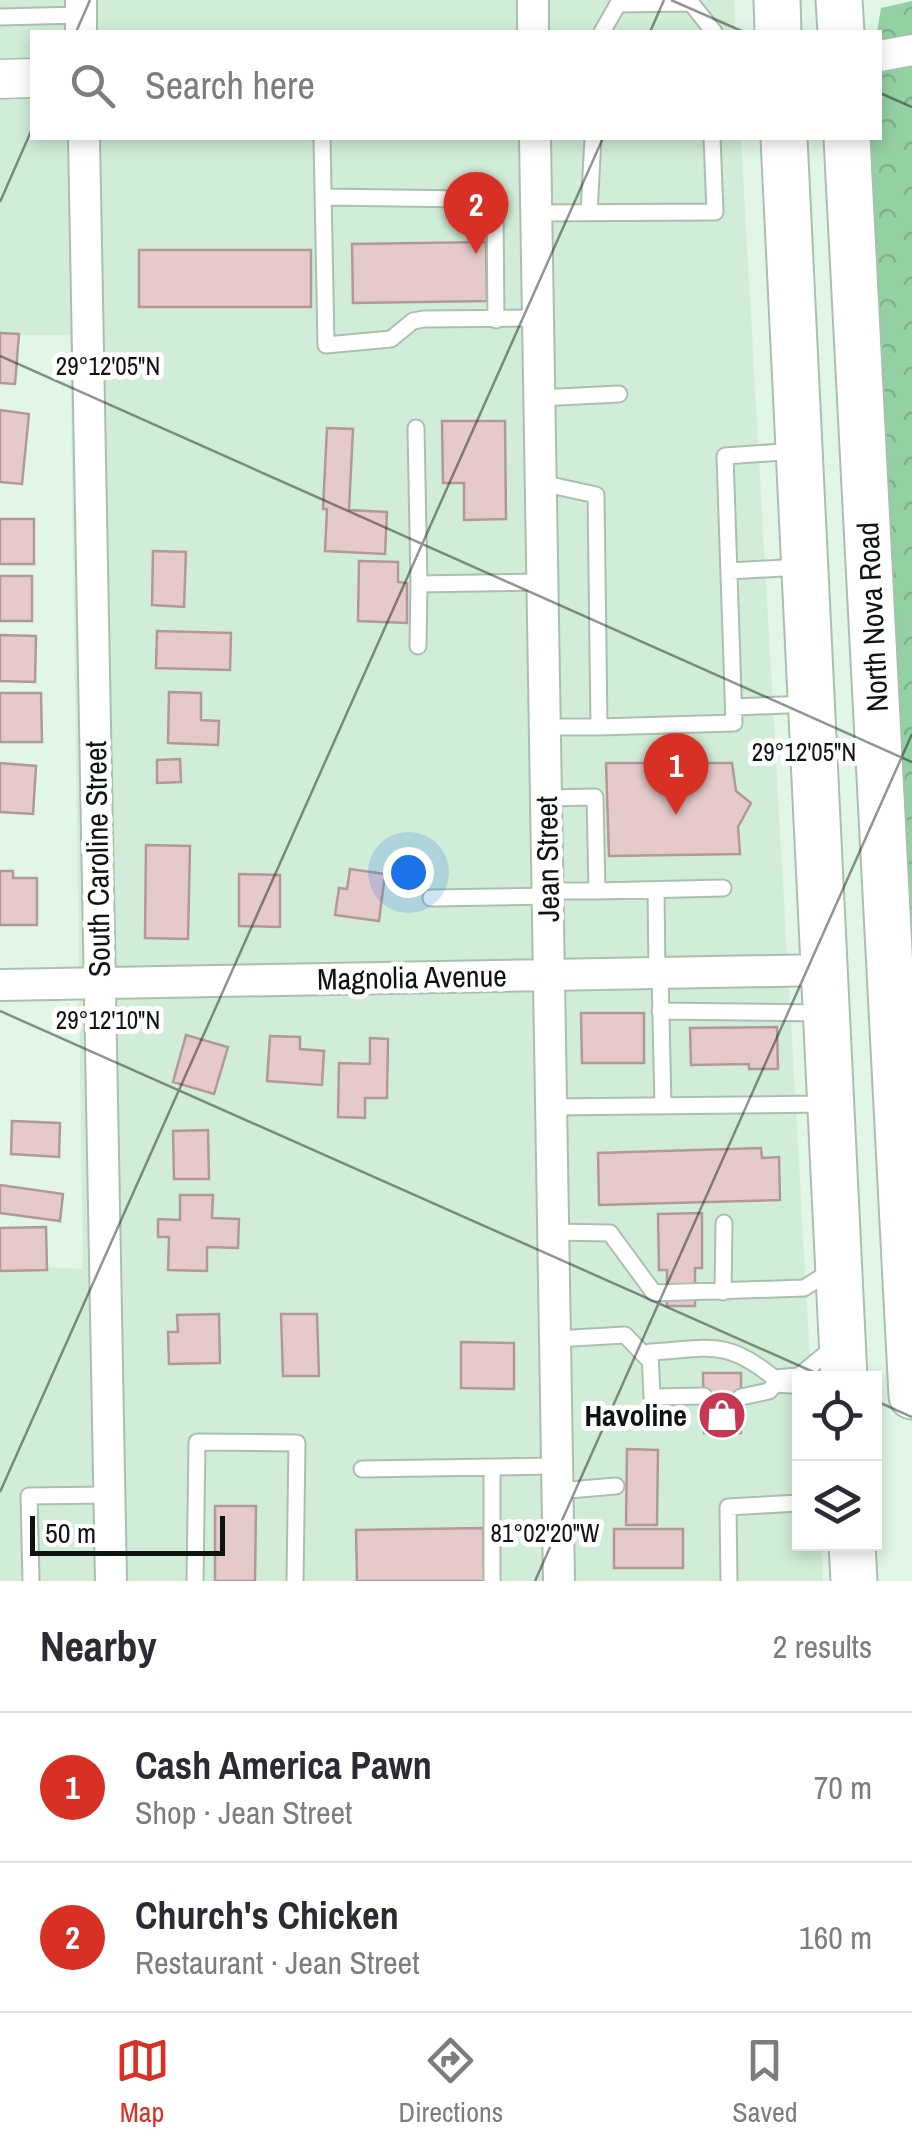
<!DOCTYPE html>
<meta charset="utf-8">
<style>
:root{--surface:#fff;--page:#f2f2f3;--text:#2b2b33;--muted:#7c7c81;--line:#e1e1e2;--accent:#d93025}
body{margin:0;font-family:"Archivo Narrow",sans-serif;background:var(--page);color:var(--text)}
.controls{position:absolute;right:30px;bottom:30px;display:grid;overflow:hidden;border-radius:0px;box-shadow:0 5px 15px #0003}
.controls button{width:90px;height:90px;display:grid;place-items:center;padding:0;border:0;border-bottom:2px solid var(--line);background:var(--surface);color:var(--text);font:50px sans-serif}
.scale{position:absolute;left:30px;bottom:25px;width:195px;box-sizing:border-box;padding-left:10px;border:5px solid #0e150f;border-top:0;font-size:28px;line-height:35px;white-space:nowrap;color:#0e150f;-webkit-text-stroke:8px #fff;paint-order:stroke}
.you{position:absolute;left:408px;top:872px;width:35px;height:35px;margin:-25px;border:8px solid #fff;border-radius:50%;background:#1a73e8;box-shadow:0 0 0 15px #1a73e833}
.badge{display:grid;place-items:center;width:65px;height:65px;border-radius:50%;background:var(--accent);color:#fff;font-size:32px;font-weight:700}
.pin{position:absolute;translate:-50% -82px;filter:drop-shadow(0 2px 5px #0008)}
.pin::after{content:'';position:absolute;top:52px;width:35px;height:30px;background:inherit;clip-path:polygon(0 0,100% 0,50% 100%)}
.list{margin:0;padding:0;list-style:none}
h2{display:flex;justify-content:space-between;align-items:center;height:130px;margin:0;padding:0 40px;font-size:42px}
h2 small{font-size:32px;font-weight:400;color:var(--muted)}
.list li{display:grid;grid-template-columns:65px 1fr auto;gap:30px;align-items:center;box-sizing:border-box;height:150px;padding:0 40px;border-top:2px solid var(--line)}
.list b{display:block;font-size:38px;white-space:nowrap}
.list p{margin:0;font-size:32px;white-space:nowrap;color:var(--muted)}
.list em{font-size:32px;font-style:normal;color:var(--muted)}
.icon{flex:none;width:55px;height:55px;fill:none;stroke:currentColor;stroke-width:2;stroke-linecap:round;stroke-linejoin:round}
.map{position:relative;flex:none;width:912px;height:1581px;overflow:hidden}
.search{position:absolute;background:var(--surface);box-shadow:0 5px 15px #0003;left:30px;right:30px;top:30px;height:110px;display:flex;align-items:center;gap:25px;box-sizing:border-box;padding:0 35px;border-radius:0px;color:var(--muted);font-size:38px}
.sheet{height:430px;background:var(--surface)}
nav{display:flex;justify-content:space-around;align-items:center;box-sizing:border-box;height:140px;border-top:2px solid var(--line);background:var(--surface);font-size:28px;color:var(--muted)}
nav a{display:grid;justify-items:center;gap:5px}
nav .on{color:var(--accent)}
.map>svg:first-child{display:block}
.built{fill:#d1edd7}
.park{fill:url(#park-crowns)}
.building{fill:#e6cacb;stroke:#b2989a;stroke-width:2.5}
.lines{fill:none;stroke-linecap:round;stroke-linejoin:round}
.service-casing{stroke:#abbfaf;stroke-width:19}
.minor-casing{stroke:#abbfaf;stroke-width:34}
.tertiary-casing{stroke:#abbfaf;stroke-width:41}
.primary-casing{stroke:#abbfaf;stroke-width:49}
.service{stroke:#fff;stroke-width:15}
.minor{stroke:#fff;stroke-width:30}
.tertiary{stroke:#fff;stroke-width:38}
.primary{stroke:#fff;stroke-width:45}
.ticks{fill:none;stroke:#0e150f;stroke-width:2.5;stroke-opacity:0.45}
.labels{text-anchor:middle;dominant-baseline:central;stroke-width:10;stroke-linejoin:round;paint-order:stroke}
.street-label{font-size:30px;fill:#0e150f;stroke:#fff}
.poi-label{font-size:30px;font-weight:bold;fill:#0e150f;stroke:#fff;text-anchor:end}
.ticks-label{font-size:25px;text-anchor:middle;fill:#0e150f;stroke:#fff;stroke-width:10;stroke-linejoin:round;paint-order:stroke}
</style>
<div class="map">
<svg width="912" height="1581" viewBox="0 0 912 1581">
<defs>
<pattern id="park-crowns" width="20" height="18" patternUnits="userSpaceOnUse" patternTransform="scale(2.5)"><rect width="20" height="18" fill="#93d0a3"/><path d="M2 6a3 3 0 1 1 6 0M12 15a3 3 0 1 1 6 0" fill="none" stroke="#7eb28b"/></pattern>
</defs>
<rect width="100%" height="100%" fill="#e1f6e6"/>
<!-- built -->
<path class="built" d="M0 0H67L68 32H32V63L0 64Z
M94 0H520V32H95Z
M547 0H734L735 32H547Z
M0 93H32V138H70L85 968H79L70 335H0Z
M97 138H521L535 960 112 968Z
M549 138H741L787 955 562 960Z
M789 985 811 1378H800V1544H821L823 1581H572L563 989Z
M535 990 545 1581H124L113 997Z
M79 998H86L97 1581H0V1265L83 1269Z"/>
<!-- park -->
<path class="park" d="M912 1V35L880 41 877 32 881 8Z
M912 50V1402L847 138H880V56Z"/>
<!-- building -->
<path class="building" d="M486 242 487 301 353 303 352 244Z
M139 250H311V307H139Z
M0 333 19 334 15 384 0 383Z
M0 410 29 414 22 484 0 482Z
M442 421H505L506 519 464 520V483H443Z
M327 428 353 429 349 510 387 512 385 554 325 551 327 509H323Z
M0 519H34V564H0Z
M153 551 186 552 184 607 152 605Z
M359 561 398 562V582L407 583V623L358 621Z
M0 576H32V621H0Z
M157 631 231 633 230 670 156 668Z
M0 635 36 636 35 682 0 681Z
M169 692 201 693V720L219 721 218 745 168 743Z
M0 693H41L42 742H0Z
M180 759 181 782 157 783V760Z
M0 763 36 766 33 814 0 812Z
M606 763H732L736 791 751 803 738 827 740 854 609 856Z
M146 845 190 846 188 939 145 938Z
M350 869 385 874 379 921 335 915 339 888 347 889Z
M0 871H13V878H37V925H0Z
M239 874 280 875V927L239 926Z
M581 1013H644V1063H582Z
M777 1027 778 1069H749V1064L691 1065 690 1028Z
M186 1035 228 1047 214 1094 173 1082Z
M270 1036 300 1037V1049L324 1051 322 1085 267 1081Z
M370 1038 388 1039 387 1098H365V1118L338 1117 339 1063 370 1064Z
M12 1121 60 1123 59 1157 11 1154Z
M208 1130 209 1179H174L173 1131Z
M761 1148 762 1158 779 1157 780 1200 599 1205 598 1153Z
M0 1185 63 1194 60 1221 0 1213Z
M180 1195H213L212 1218 239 1219 238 1248 207 1247V1271L168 1270 169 1237H158V1219L180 1220Z
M702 1213V1268H695V1306H667V1270H659L658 1214Z
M46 1227 47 1270 0 1271V1228Z
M219 1314 220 1363 169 1364 168 1332H178L177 1315Z
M281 1314H317L319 1376H283Z
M461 1342 514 1343V1389L461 1388Z
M703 1373H741V1433H704Z
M627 1449 658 1450 657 1525H626Z
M215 1506H256L255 1581H215Z
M483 1528 484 1581H357L356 1530Z
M614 1529H683V1568H614Z"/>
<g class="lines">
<!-- service casing -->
<g class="service-casing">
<path id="service" d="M0 17 81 15
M602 32 618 4 691 3 714 32
M322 138 326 345 391 339 413 321 424 319 538 318
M323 197 469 199 495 212 496 320
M536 213 715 212 712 138
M589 213 593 138
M539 398 619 394
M416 428 419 584 542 582
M541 483 596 495 599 727H545
M729 571 801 567
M418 646 419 584
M734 707 809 704
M599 727 734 723 725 456 796 451
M546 798 595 797 597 891 723 888
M656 890 657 973
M547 891H597
M431 898 548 896
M660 973 663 1106
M660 1011 821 1013
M551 1107 827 1104
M553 1232 610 1233 654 1293 804 1288 831 1271
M723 1292 724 1223
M555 1339 625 1335 650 1361
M704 1396 652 1397 650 1352C708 1349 726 1338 774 1378L799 1376 835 1346
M741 1397 769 1391 775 1384 791 1385
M362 1469 557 1466
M557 1491 616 1486
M31 1581 29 1496 109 1495
M195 1581 197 1442 297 1443 295 1581
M492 1581V1469
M729 1581 728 1507 800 1503"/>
</g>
<!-- minor casing -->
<g class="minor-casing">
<path id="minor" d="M81 0V32
M533 0V32
M880 56 912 50
M84 138 111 1581
M535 138 559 1581
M0 985 824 970"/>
</g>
<!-- tertiary casing -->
<g class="tertiary-casing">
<path id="tertiary" d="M0 79 32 78"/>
</g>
<!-- primary casing -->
<g class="primary-casing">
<path id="primary" d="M777 0 778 32
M839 0 841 32
M784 138 844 1378
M847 138 912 1396
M852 1544 854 1581"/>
</g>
<!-- service -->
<use href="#service" class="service"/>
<!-- minor -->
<use href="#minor" class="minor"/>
<!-- tertiary -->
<use href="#tertiary" class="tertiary"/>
<!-- primary -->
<use href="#primary" class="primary"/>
</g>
<!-- ticks -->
<path class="ticks" d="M671 0 744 32M76 32 90 0M650 32 664 0M880 93 912 107M0 202 32 129M0 356 912 762M0 1011 827 1378M874 1400 912 1417M0 1492 603 138M535 1581 912 734"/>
<!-- icons -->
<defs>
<g id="shop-disc" transform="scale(2.5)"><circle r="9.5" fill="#c73753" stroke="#fff"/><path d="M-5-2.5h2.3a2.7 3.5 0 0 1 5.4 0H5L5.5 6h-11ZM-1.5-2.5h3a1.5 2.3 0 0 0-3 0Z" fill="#fff"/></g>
</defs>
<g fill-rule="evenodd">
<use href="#shop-disc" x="722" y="1415"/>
</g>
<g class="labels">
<!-- street labels -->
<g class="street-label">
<text transform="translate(872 617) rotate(-93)">North Nova Road</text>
<text transform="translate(97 859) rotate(-91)">South Caroline Street</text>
<text transform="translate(547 859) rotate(-91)">Jean Street</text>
<text transform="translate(412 977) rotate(-1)">Magnolia Avenue</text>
</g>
<!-- poi labels -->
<g class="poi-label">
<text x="687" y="1415">Havoline</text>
</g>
</g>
<g class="ticks-label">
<text x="108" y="375">29°12'05"N</text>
<text x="804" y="761">29°12'05"N</text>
<text x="108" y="1029">29°12'10"N</text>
<text x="545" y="1542">81°02'20"W</text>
</g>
</svg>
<div class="controls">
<button><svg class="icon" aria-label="locate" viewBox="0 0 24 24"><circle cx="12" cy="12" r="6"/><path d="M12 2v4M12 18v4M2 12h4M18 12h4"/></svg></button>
<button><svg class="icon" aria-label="layers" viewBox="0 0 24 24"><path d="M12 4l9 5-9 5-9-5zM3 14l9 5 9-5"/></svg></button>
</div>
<div class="scale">50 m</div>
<div class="you"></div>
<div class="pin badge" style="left:676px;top:815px">1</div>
<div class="pin badge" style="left:476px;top:254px">2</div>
<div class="search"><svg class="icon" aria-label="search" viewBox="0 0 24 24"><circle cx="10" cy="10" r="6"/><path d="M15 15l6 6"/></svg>Search here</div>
</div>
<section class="sheet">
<h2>Nearby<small>2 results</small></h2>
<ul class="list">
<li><span class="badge">1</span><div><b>Cash America Pawn</b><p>Shop · Jean Street</p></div><em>70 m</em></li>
<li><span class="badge">2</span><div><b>Church's Chicken</b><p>Restaurant · Jean Street</p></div><em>160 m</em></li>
</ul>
</section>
<nav>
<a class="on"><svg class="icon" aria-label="map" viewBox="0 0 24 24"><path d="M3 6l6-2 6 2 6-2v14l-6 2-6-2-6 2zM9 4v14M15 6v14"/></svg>Map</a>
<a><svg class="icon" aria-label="directions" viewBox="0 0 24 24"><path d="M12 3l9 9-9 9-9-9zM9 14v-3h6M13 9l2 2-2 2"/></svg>Directions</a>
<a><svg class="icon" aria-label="saved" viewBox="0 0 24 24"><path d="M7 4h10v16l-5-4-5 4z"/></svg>Saved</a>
</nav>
